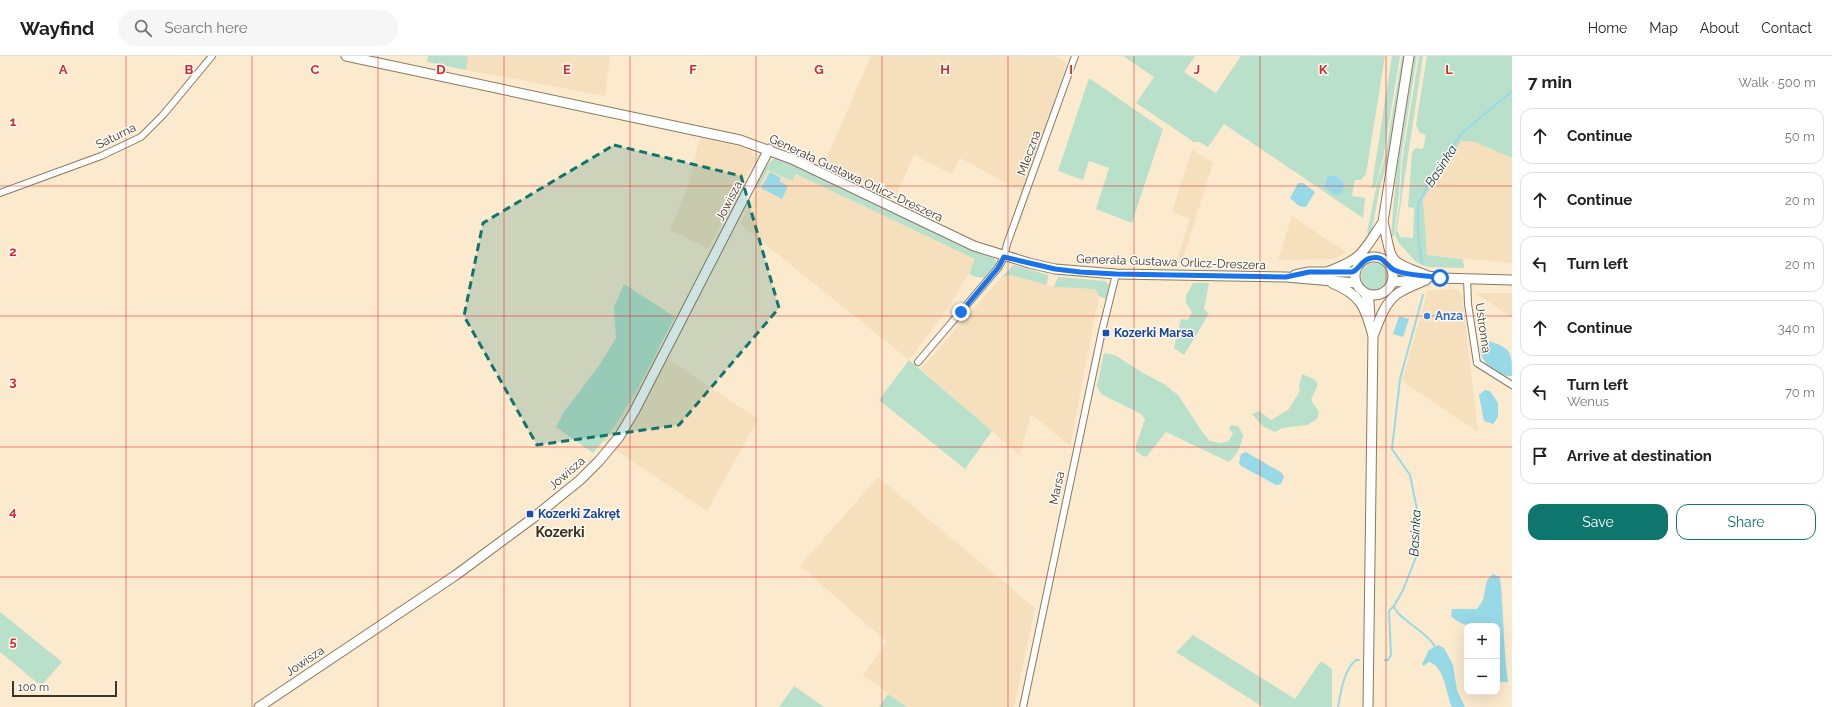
<!DOCTYPE html>
<meta charset="utf-8">
<style>
:root{--surface:#fff;--page:#f6f6f6;--text:#202124;--muted:#757577;--line:#e0e0e0;--accent:#0f766e}
body{margin:0;font-family:Raleway,sans-serif;background:var(--page);color:var(--text)}
.controls{position:absolute;right:12px;bottom:12px;display:grid;overflow:hidden;border-radius:8px;box-shadow:0 4px 16px #0002}
.controls button{width:36px;height:36px;display:grid;place-items:center;padding:0;border:0;border-bottom:1px solid var(--line);background:var(--surface);color:var(--text);font:20px sans-serif}
.scale{position:absolute;left:12px;bottom:10px;width:105px;box-sizing:border-box;padding-left:4px;border:2px solid #3d362b;border-top:0;font-size:11px;line-height:14px;white-space:nowrap;color:#3d362b;-webkit-text-stroke:3px #fdf9f4;paint-order:stroke}
.stop{position:absolute;width:12px;height:12px;margin:-9px;border:3px solid #1a73e8;border-radius:50%;background:#fff}
.stop.end{background:#1a73e8;border-color:#fff;box-shadow:0 1px 4px #0008}
.list{margin:0;padding:0;list-style:none}
h2{display:flex;justify-content:space-between;align-items:center;height:52px;margin:0;padding:0 16px;font-size:17px}
h2 small{font-size:13px;font-weight:400;color:var(--muted)}
.list li{display:grid;grid-template-columns:26px 1fr auto;gap:12px;align-items:center;box-sizing:border-box;height:56px;margin:0 8px 8px;padding:0 8px;border:1px solid var(--line);border-radius:12px}
.list b{display:block;font-size:15px;white-space:nowrap}
.list p{margin:0;font-size:13px;white-space:nowrap;color:var(--muted)}
.list em{font-size:13px;font-style:normal;color:var(--muted)}
.actions{display:flex;gap:8px;padding:12px 16px}
.actions a{flex:1;padding:9px 0;border:1px solid var(--accent);border-radius:12px;text-align:center;font-size:14px;color:var(--accent)}
.actions .main{background:var(--accent);color:#fff}
.icon{flex:none;width:22px;height:22px;fill:none;stroke:currentColor;stroke-width:2;stroke-linecap:round;stroke-linejoin:round}
.map{position:relative;flex:none;width:1512px;height:651px;overflow:hidden}
header{display:flex;align-items:center;gap:24px;box-sizing:border-box;height:56px;padding:0 20px;background:var(--surface);border-bottom:1px solid var(--line)}
header strong{font-size:19px}
nav{display:flex;gap:22px;margin-inline-start:auto;font-size:14px}
.search{width:280px;height:36px;background:var(--page);display:flex;align-items:center;gap:10px;box-sizing:border-box;padding:0 14px;border-radius:22px;color:var(--muted);font-size:15px}
main{display:flex}
aside{flex:1;background:var(--surface)}
.map>svg:first-child{display:block}
.built{fill:#f6dfbc}
.green{fill:#b9e0ca;fill-rule:evenodd}
.water{fill:#97d9e6}
.lines{fill:none;stroke-linecap:round;stroke-linejoin:round}
.stream{stroke:#97d9e6;stroke-width:2}
.street-casing{stroke:#8a7960;stroke-width:8}
.secondary-casing{stroke:#8a7960;stroke-width:11}
.street{stroke:#fff;stroke-width:6}
.secondary{stroke:#fff;stroke-width:9}
.route{stroke:#1a73e8;stroke-width:5}
.marked{fill:#0f766e;fill-opacity:0.2;stroke:#0f766e;stroke-width:3;stroke-dasharray:8 5;stroke-linejoin:round}
.grid{fill:none;stroke:#d62828;stroke-width:1;stroke-opacity:0.55}
.shop-dot{fill:#3f7fe0;stroke:#fdf9f4;stroke-width:1.5}
.transit-dot{fill:#1a4fb4;stroke:#fdf9f4;stroke-width:1.5}
.labels{text-anchor:middle;dominant-baseline:central;stroke-width:3;stroke-linejoin:round;paint-order:stroke}
.street-label{font-size:12px;fill:#3d362b;stroke:#fdf9f4}
.shop-label{font-size:12px;font-weight:bold;fill:#366cbe;stroke:#fdf9f4;text-anchor:start}
.transit-label{font-size:12px;font-weight:bold;fill:#164399;stroke:#fdf9f4;text-anchor:start}
.water-label{font-size:13px;font-style:italic;fill:#113238;stroke:#fdf9f4}
.quarter-label{font-size:14px;font-weight:bold;fill:#3b2d15;stroke:#fdf9f4}
.grid-label{font-size:13px;text-anchor:middle;font-weight:bold;fill:#d62828;stroke:#fdf9f4;stroke-width:3;stroke-linejoin:round;paint-order:stroke}
</style>
<header>
<strong>Wayfind</strong>
<div class="search"><svg class="icon" aria-label="search" viewBox="0 0 24 24"><circle cx="10" cy="10" r="6"/><path d="M15 15l6 6"/></svg>Search here</div>
<nav><a>Home</a><a>Map</a><a>About</a><a>Contact</a></nav>
</header>
<main>
<div class="map">
<svg width="1512" height="651" viewBox="0 0 1512 651">
<rect width="100%" height="100%" fill="#fceace"/>
<!-- built -->
<path class="built" d="M468 0H610L605 40 466 14Z
M871 0H1056L1067 7 1024 137 960 102 952 118 914 99 896 140 825 106Z
M700 81 751 94 755 104 708 193 670 174 689 127Z
M1461 85 1475 86 1512 102V207L1427 199 1423 143Z
M1192 93 1213 107 1182 206H1176L1190 163 1172 156Z
M768 114 792 125 796 118 976 203 972 212 949 251 909 304 740 168Z
M1292 160 1341 193 1346 197 1332 203 1278 204Z
M1010 219 1054 231 1095 233 1099 240 1070 390 1031 358 1020 400 921 313 1001 222Z
M1457 233 1462 239 1478 376 1402 325 1428 234Z
M1476 237H1512V262Z
M656 295 758 363 707 455 603 386 624 356Z
M878 421 1035 552 1014 651H907L863 619 887 586 800 510Z"/>
<!-- green -->
<path class="green" d="M428 0H468L466 14 427 6Z
M1123 0H1195L1184 16 1216 37 1241 0H1385L1366 118 1361 124H1355L1352 140 1365 142 1363 162 1224 68 1208 91 1200 86H1194L1136 47 1154 21ZM1333 120H1337L1344 127 1342 136 1337 140 1324 129 1326 122Z
M1392 0H1400L1383 103 1375 132H1372L1373 122Z
M1402 0H1404L1388 104 1380 131 1371 179 1367 177 1377 127 1385 101Z
M1414 0H1417L1401 102 1399 139 1394 180H1391L1397 107Z
M1419 0H1423L1397 173 1400 181 1413 182 1414 152 1408 151 1412 96 1416 92 1423 93 1426 79 1420 77 1416 69 1427 0H1512V102L1475 86 1461 85 1423 143 1427 199 1463 203 1464 212 1427 211 1416 206 1398 186 1395 178 1400 143 1402 105Z
M1089 22 1163 73 1132 167 1096 153 1109 112 1089 105 1083 124 1058 115Z
M777 102 785 105 971 193 995 203 996 209 987 222 976 221 969 218 975 203 796 118 792 125 768 114 758 133 755 130C761 120 765 105 777 102Z
M1361 221a14 14 0 1 1 28 0a14 14 0 1 1-28 0Z
M1013 209 1048 219 1047 229 1010 219 1001 222Z
M1058 221 1105 225 1109 229 1106 243 1099 240 1095 233 1054 231Z
M1193 227H1209L1204 253 1209 258 1184 299 1174 292 1181 263 1188 264 1192 256 1186 247V240Z
M624 228 675 261C650 307 629 358 593 397L556 371 564 356 598 311 616 282 614 251Z
M1104 297 1115 299 1143 317 1164 328 1178 339 1203 377 1210 385 1220 387 1229 385 1233 377 1229 373 1231 369 1238 370 1243 379C1242 389 1237 398 1229 406L1166 376 1147 400 1144 401 1136 395V389L1145 363 1141 358 1101 338 1097 330Z
M909 304 992 375 965 413 879 344Z
M1302 318 1314 323 1318 328 1311 344 1319 356 1317 363 1307 369 1282 372 1275 376 1262 370 1252 358 1259 355 1271 364 1288 354 1300 335 1299 330Z
M0 556 62 606 41 630 0 596Z
M1193 579 1295 643 1321 605 1332 613V651H1263L1176 596Z
M794 630 824 651H779Z
M888 638 907 651H879Z"/>
<!-- water -->
<path class="water" d="M770 116 781 122 779 125 788 130 782 143 761 132Z
M1329 120H1337L1344 127C1344 133 1343 137 1337 140L1324 131 1326 122Z
M1298 127H1303L1315 136 1306 151 1299 150 1290 142Z
M1399 260 1409 263 1403 281 1393 278Z
M1488 285C1512 292 1512 296 1512 320 1496 321 1478 304 1480 288Z
M1485 334 1490 335 1498 347V361L1493 368 1484 365 1479 339Z
M1246 396 1282 417 1284 421 1281 428 1276 429 1241 410 1239 407 1241 398Z
M1493 518 1500 521C1504 556 1503 591 1508 626H1499L1497 624V570C1481 570 1463 573 1451 560L1452 553H1477L1483 544 1487 524Z
M1438 589 1444 592 1453 609 1457 634 1465 651H1452C1446 639 1445 610 1429 606L1423 610 1422 608 1429 594Z"/>
<g class="lines">
<!-- stream -->
<path class="stream" d="M1422 208 1418 178V149L1429 126 1462 77 1512 35
M1423 239 1400 323 1392 393 1410 419 1418 458 1416 501 1403 534 1394 550C1395 561 1431 578 1436 593
M1385 604H1388L1391 599 1389 555 1394 550
M1338 651C1341 636 1343 615 1356 604H1359"/>
<!-- street casing -->
<g class="street-casing">
<path id="street" d="M0 137 101 100 141 81 163 59 212 0
M1467 222 1468 248 1477 307 1512 329
M918 306 998 212 1004 201 1007 188 1075 0
M1023 651 1102 275 1116 218"/>
</g>
<!-- secondary casing -->
<g class="secondary-casing">
<path id="secondary" d="M346 0 740 84 792 103 974 190 1029 207 1055 213 1116 218 1286 221 1356 227
M1409 0 1383 166C1393 205 1385 205 1426 219
M1355 220a19 19 0 1 1 38 0a19 19 0 1 1-38 0Z
M1392 212 1409 217
M1327 216C1364 202 1362 197 1383 166
M1295 219 1309 216H1352L1356 214
M1422 219 1440 222 1512 224
M1393 226 1421 224
M1332 227C1361 239 1365 250 1373 280L1368 651
M1365 237 1369 246 1370 262
M1373 280C1379 265 1384 248 1397 238 1405 232 1417 228 1426 224
M259 651 456 519 533 462 580 424 599 405 619 381 635 354 769 93"/>
</g>
<!-- street -->
<use href="#street" class="street"/>
<!-- secondary -->
<use href="#secondary" class="secondary"/>
</g>
<g class="lines">
<!-- route -->
<path class="route" d="M961 256 998 212 1004 201 1055 213 1080 216 1116 218 1286 221 1309 216H1352C1360 213 1361 204 1371 202 1384 199 1385 209 1394 214 1407 220 1426 219 1440 222"/>
</g>
<!-- marked area -->
<path class="marked" d="M614 89 741 120 779 252 679 369 537 389 464 260 483 167Z"/>
<!-- grid -->
<path class="grid" d="M126 0V651M252 0V651M378 0V651M504 0V651M630 0V651M756 0V651M882 0V651M1008 0V651M1134 0V651M1260 0V651M1386 0V651M0 130H1512M0 260H1512M0 391H1512M0 521H1512"/>
<!-- markers -->
<circle class="shop-dot" cx="1427" cy="260" r="4"/>
<g class="transit-dot">
<rect x="1102" y="273" width="8" height="8" rx="2"/>
<rect x="526" y="454" width="8" height="8" rx="2"/>
</g>
<g class="labels">
<!-- street labels -->
<g class="street-label">
<text transform="translate(116 80) rotate(-26)">Saturna</text>
<text transform="translate(1029 97) rotate(-70)">Mleczna</text>
<text transform="translate(856 122) rotate(25)">Generała Gustawa Orlicz-Dreszera</text>
<text transform="translate(729 145) rotate(-63)">Jowisza</text>
<text transform="translate(1171 206) rotate(2)">Generała Gustawa Orlicz-Dreszera</text>
<text transform="translate(1483 272) rotate(82)">Ustronna</text>
<text transform="translate(567 417) rotate(-41)">Jowisza</text>
<text transform="translate(1057 432) rotate(-78)">Marsa</text>
<text transform="translate(305 605) rotate(-34)">Jowisza</text>
</g>
<!-- shop labels -->
<g class="shop-label">
<text x="1435" y="260">Anza</text>
</g>
<!-- transit labels -->
<g class="transit-label">
<text x="1114" y="277">Kozerki Marsa</text>
<text x="538" y="458">Kozerki Zakręt</text>
</g>
<!-- water labels -->
<g class="water-label">
<text transform="translate(1441 110) rotate(-57)">Basinka</text>
<text transform="translate(1415 477) rotate(-87)">Basinka</text>
</g>
<!-- quarter labels -->
<g class="quarter-label">
<text x="560" y="476">Kozerki</text>
</g>
</g>
<g class="grid-label">
<text x="63" y="18">A</text>
<text x="189" y="18">B</text>
<text x="315" y="18">C</text>
<text x="441" y="18">D</text>
<text x="567" y="18">E</text>
<text x="693" y="18">F</text>
<text x="819" y="18">G</text>
<text x="945" y="18">H</text>
<text x="1071" y="18">I</text>
<text x="1197" y="18">J</text>
<text x="1323" y="18">K</text>
<text x="1449" y="18">L</text>
<text x="13" y="70">1</text>
<text x="13" y="200">2</text>
<text x="13" y="330">3</text>
<text x="13" y="460">4</text>
<text x="13" y="590">5</text>
</g>
</svg>
<div class="controls">
<button>+</button>
<button>−</button>
</div>
<div class="scale">100 m</div>
<div class="stop" style="left:1440px;top:222px"></div>
<div class="stop end" style="left:961px;top:256px"></div>
</div>
<aside>
<h2>7 min<small>Walk · 500 m</small></h2>
<ul class="list">
<li><svg class="icon" aria-label="ahead" viewBox="0 0 24 24"><path d="M12 20V5M6 11l6-6 6 6"/></svg><div><b>Continue</b></div><em>50 m</em></li>
<li><svg class="icon" aria-label="ahead" viewBox="0 0 24 24"><path d="M12 20V5M6 11l6-6 6 6"/></svg><div><b>Continue</b></div><em>20 m</em></li>
<li><svg class="icon" aria-label="left" viewBox="0 0 24 24"><path d="M17 20v-9H6M10 6l-5 5 5 5"/></svg><div><b>Turn left</b></div><em>20 m</em></li>
<li><svg class="icon" aria-label="ahead" viewBox="0 0 24 24"><path d="M12 20V5M6 11l6-6 6 6"/></svg><div><b>Continue</b></div><em>340 m</em></li>
<li><svg class="icon" aria-label="left" viewBox="0 0 24 24"><path d="M17 20v-9H6M10 6l-5 5 5 5"/></svg><div><b>Turn left</b><p>Wenus</p></div><em>70 m</em></li>
<li><svg class="icon" aria-label="arrive" viewBox="0 0 24 24"><path d="M6 21V4h12l-3 4 3 4H6"/></svg><div><b>Arrive at destination</b></div></li>
</ul>
<div class="actions"><a class="main">Save</a><a>Share</a></div>
</aside>
</main>
